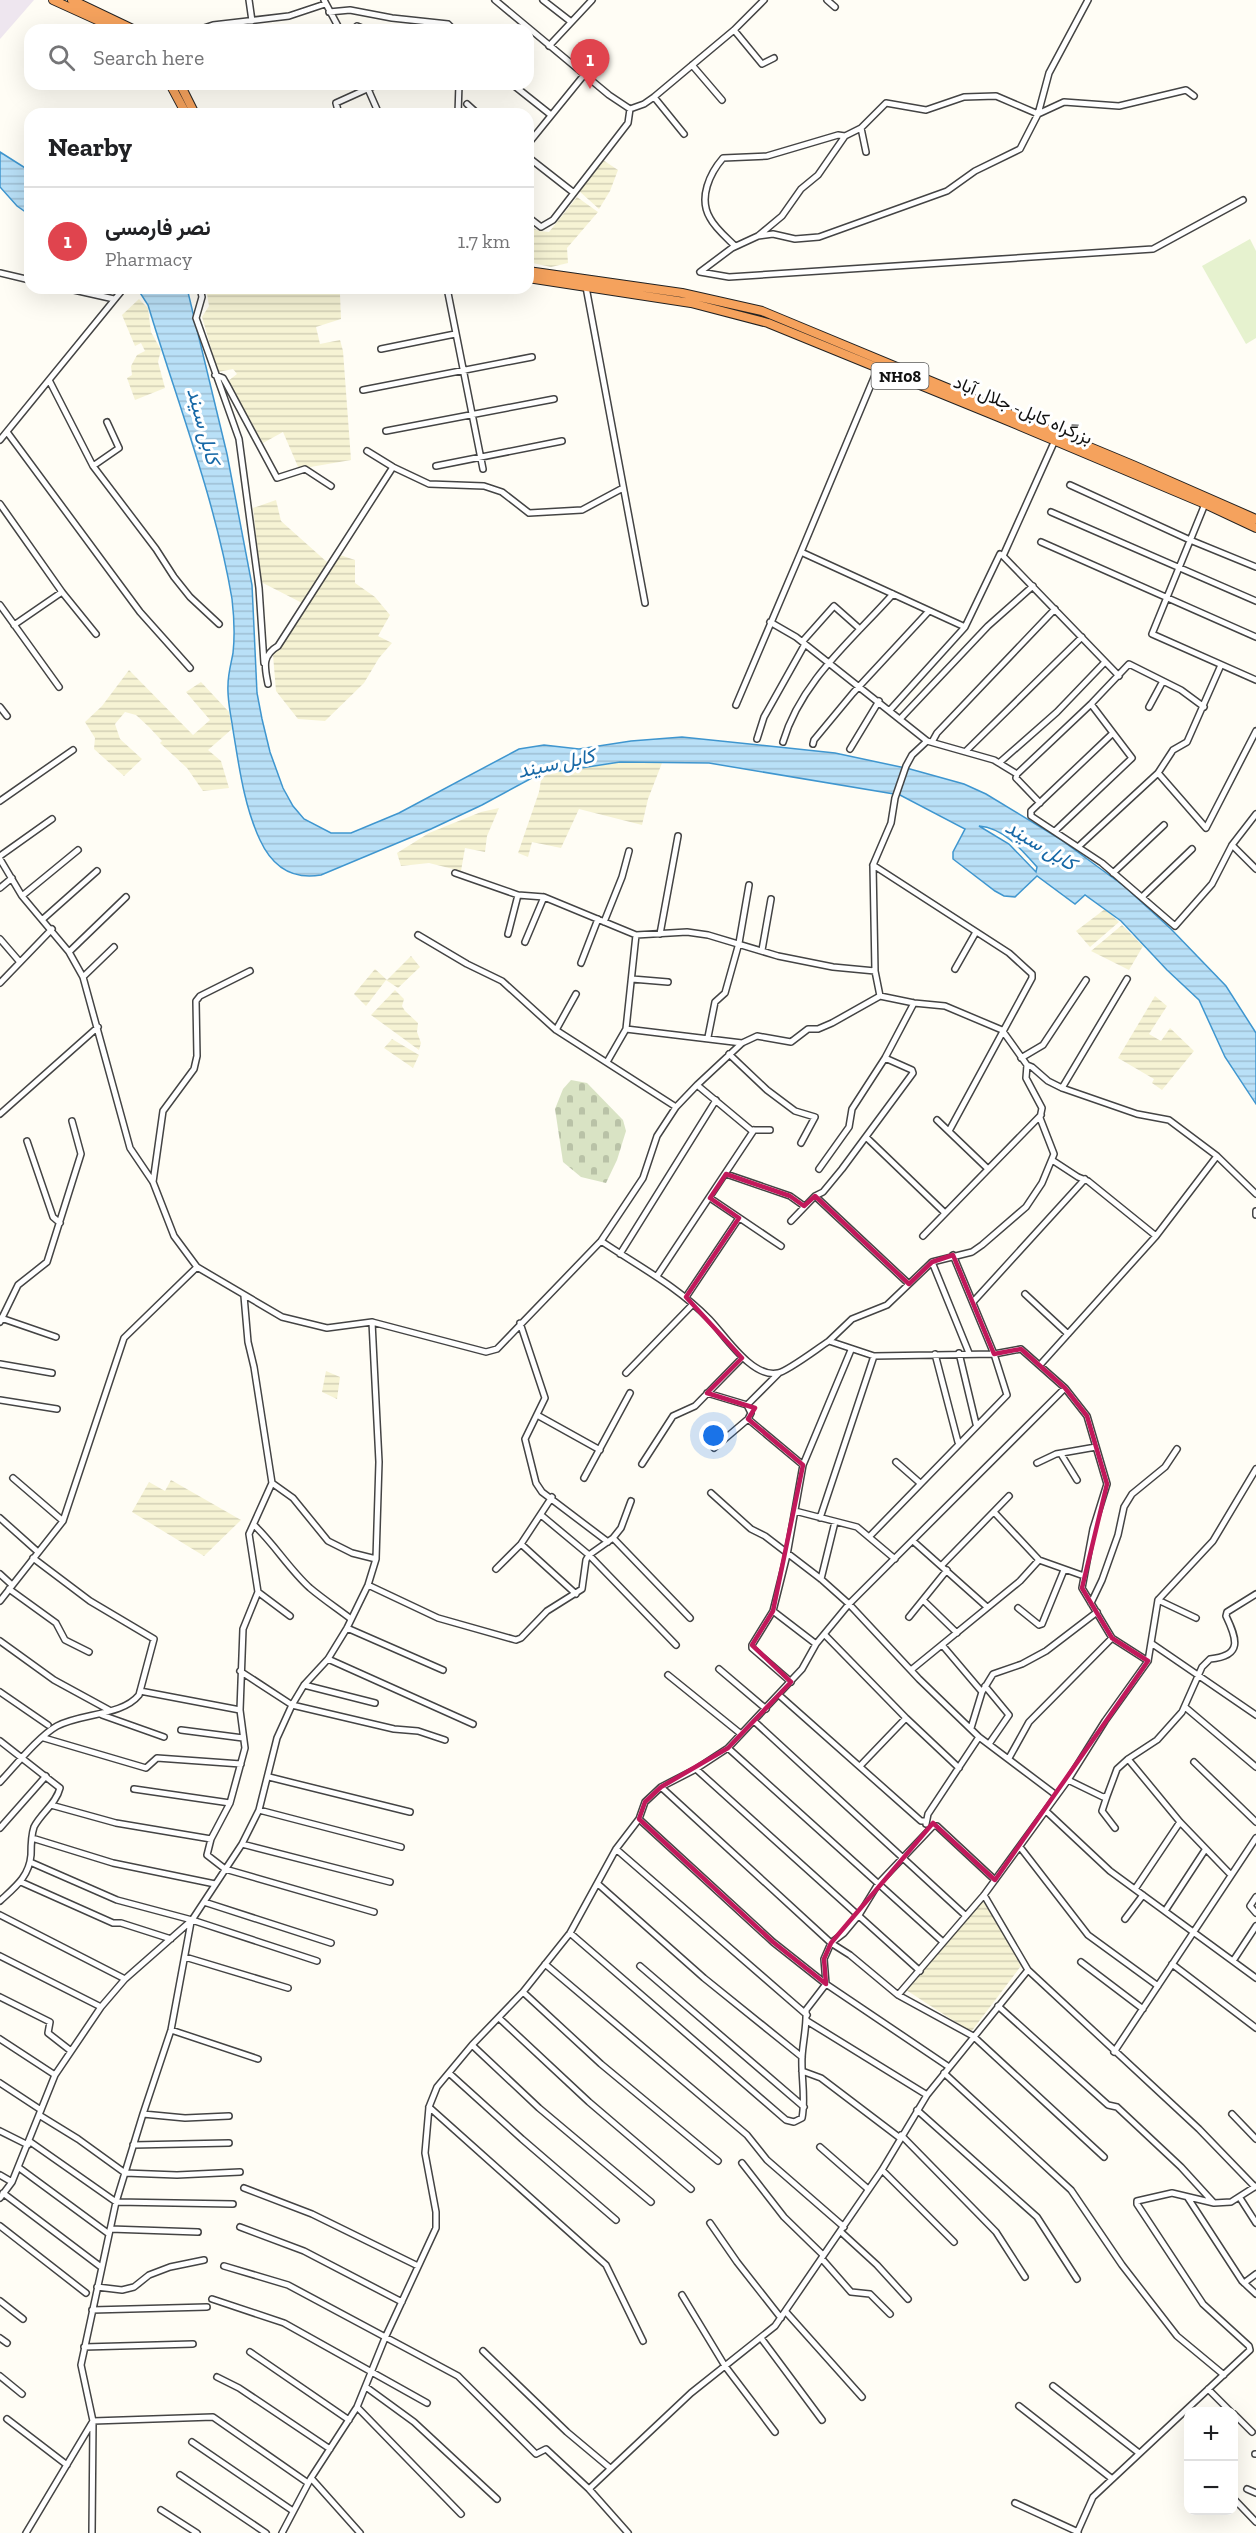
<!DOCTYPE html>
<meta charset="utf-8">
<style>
:root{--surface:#fff;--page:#f2f2f2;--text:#202124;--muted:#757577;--line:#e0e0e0;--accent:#b45309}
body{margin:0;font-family:"Zilla Slab",Vazirmatn,serif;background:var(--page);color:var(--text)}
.controls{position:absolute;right:18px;bottom:18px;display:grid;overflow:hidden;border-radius:12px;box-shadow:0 6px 24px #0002}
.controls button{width:54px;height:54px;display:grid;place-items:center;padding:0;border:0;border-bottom:2px solid var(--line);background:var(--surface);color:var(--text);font:30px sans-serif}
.you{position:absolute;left:714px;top:1436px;width:21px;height:21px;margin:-15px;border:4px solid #fff;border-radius:50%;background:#1a73e8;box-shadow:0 0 0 9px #1a73e833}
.badge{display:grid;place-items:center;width:39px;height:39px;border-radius:50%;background:var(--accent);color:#fff;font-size:20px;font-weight:700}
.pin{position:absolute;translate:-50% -50px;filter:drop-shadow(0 2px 3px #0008)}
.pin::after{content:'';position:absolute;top:32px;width:21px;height:18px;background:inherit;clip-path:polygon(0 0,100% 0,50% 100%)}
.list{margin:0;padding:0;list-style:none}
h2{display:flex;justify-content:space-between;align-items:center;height:78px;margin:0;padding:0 24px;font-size:26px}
h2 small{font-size:20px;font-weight:400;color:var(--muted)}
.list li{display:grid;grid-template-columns:39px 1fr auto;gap:18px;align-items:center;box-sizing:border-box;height:108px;padding:0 24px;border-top:2px solid var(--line)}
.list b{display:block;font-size:22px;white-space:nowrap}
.list p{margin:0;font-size:20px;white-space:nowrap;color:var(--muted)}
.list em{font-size:20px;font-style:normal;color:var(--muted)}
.icon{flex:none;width:33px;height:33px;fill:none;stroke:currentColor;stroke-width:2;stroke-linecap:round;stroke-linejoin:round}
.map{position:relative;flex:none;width:1256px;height:2533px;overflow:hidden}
.search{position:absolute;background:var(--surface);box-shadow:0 6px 24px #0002;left:24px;top:24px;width:510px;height:66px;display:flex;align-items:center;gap:15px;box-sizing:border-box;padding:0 21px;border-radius:18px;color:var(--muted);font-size:22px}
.panel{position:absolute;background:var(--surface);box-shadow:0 6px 24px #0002;left:24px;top:108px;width:510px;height:186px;border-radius:18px}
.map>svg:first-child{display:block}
.industrial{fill:#eee6ef}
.farmland{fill:url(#farmland-rules)}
.cemetery{fill:url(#cemetery-stones)}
.pitch{fill:#e6f2cf}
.water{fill:url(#water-rules);stroke:#3f96cf;stroke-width:1.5;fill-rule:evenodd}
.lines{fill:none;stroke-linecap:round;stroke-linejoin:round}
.minor-casing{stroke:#444;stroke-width:8}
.highway-casing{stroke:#222;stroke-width:10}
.minor{stroke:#fff;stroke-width:5}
.highway{stroke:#f5a25d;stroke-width:8}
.marked{fill:none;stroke:#c2185b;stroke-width:4.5;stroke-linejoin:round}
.labels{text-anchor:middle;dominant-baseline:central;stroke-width:6;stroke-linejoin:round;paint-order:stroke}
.shield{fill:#fff;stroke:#585858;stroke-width:1.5}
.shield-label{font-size:16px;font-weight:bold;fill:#111}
.street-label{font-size:18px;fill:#111;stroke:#fff}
.water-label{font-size:20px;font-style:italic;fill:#1768a6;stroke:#fff}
</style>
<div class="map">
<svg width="1256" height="2533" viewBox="0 0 1256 2533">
<defs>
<pattern id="farmland-rules" width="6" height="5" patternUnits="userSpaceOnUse" patternTransform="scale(1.5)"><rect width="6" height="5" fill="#f6f3d4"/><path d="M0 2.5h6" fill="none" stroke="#d2cfb5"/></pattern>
<pattern id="cemetery-stones" width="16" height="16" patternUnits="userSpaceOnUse" patternTransform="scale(1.5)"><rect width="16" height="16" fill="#d9e3c4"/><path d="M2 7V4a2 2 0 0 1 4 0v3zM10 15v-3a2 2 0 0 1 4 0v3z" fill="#b9c2a7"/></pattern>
<pattern id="water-rules" width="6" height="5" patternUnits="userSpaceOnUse" patternTransform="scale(1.5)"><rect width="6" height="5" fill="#b9e0f7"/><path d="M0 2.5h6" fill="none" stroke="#9ebfd3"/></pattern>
</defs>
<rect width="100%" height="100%" fill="#fffdf5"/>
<!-- industrial -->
<path class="industrial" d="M0 0H34L0 39Z"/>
<!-- farmland -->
<path class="farmland" d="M603 160 618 170 610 191 599 209 578 190Z
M577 197 598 212 567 248 568 263 551 267 528 262V225L539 231 549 232Z
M206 288H337L340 294 341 319 316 327 320 344 340 340 343 351 351 460 299 469 283 432 263 443 228 381 237 374 233 369 218 372 202 317 209 306Z
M139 299 148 308 151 332 161 350 158 362 165 388 135 400 127 378 132 375 131 366 137 355 145 351 141 343 135 346 122 315Z
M276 500 281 521 328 563 340 555 355 560V583L375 597 390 615 378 636 392 643 379 658 364 683 325 721 298 719 276 691 273 655 287 638 306 605 261 582 253 508Z
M129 670 193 735 210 720 186 692 201 682 229 712 232 729 208 750 221 761 229 788 203 791 187 768 160 743 162 741 149 727 136 715 125 712 115 724 120 739 142 759 124 776 94 749 95 738 85 722 102 706Z
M617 763H662L648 799 642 825 579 809 561 848 532 842 528 857 518 853 539 792 542 774Z
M499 808 487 836 485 852 465 848 461 871 429 863 401 866 397 853 429 833 481 812Z
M1105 909 1119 922 1090 947 1076 931Z
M1122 925 1143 946 1129 970 1091 951Z
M411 956 420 967 398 988 386 980 366 1006 354 994 375 969 387 980Z
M395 990 404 999 402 1006 405 1011 418 1023 417 1032 421 1043 419 1050 371 1015Z
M1155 996 1167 1006 1149 1034 1161 1041 1170 1028 1194 1051 1162 1090 1152 1083 1154 1079 1118 1058Z
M392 1039 419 1055 413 1068 384 1048Z
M326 1371 340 1377 337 1399 322 1392Z
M171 1480 241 1520 204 1556 132 1512 149 1482 165 1491Z
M984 1896 1021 1966 971 2032 903 1988Z"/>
<!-- cemetery -->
<path class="cemetery" d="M571 1080 587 1083 623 1120 626 1131 617 1160 606 1183 581 1177 563 1162 555 1109 563 1089Z"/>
<!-- pitch -->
<path class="pitch" d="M1250 239 1256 251V338L1246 344 1202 266Z"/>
<!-- water -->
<path class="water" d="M0 152 30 171V215L17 206 0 187Z
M137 288H187L227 454 252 585 257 693 262 719 270 752 283 788 293 806 304 819 331 833H351L399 813 519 749 544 745 579 749 631 741 682 737 835 753 910 769 964 784 986 794 1060 839 1124 886 1171 929 1226 986 1256 1033V1104L1225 1057 1199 1000 1167 970 1121 921 1085 895 1075 904 1037 876 1015 897 1004 896 995 891 953 859V852L965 829 900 795 709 763 620 762 568 770 543 772 482 805 431 829 321 875C292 880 272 866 260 840 244 806 239 766 233 730 231 715 227 700 228 685 228 674 231 664 233 653 235 635 234 616 232 599 215 498 177 402 148 305ZM979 826C1004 828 1022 850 1037 867L1036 872 1009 844Z"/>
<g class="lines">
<!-- minor casing -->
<g class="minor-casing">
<path id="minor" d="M249 0 252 21
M324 0 340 30
M495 0 609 95 630 109 644 104 654 97 734 30 764 0
M543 0 570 21
M827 0 835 7
M329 12 350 10 392 18 448 24 454 30
M198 30 213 25 289 16 325 4
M354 30 357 26 367 30
M734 30 762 64 774 58
M549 46 592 0
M692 65 722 100
M512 84 551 115
M368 89 379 114
M1194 96 1186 90 1119 106 1064 102 1038 114 1020 149 975 171 947 191 819 237 795 239 773 234 758 236 732 248 700 272 729 277 1153 249 1243 200
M654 97 684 134
M467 104 478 114
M339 114 336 103 378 84
M458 114 459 84
M528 144 584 75
M866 152 861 128 886 103 926 110 964 97 996 96 1038 114 1049 73 1088 0
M528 157 574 193
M528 217 541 227 553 220 628 123 630 109
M758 236 782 216 801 189 818 175 845 136 861 128
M735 246C727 238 715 228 710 218 698 198 710 173 723 158L767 156 838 135 845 136
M0 273 30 280
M586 287 645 603
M65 288 114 299
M200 288 202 297 196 318 239 439 259 588 264 663
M447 288 483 469
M381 349 455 334
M215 375 223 378 227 385 277 478 305 469 331 486
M49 380 93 466 156 549 174 577 190 597 219 624
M363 390 532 357
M386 431 554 399
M7 432 140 612 190 668
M1056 438 1003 556 1119 676
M0 440 124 288
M367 451 393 467 429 484 484 486 502 492 529 513 582 510 623 488
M93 466 119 448 107 422
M436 466 562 441
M1070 485 1190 540 1256 567
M0 504 62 592 96 634
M1205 504 1152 634 1256 680
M1051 512 1256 601
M1041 542 1256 637
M801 552 878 368
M0 605 59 687
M770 622 796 637 927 741 994 760 1017 774 1091 704 1129 664 1181 690 1204 707
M14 625 62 592
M802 642 834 606 860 629
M268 684C265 668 261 656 278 646L393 467
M1091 704 1113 733 1031 811V816L1102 863 1175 926 1212 884 1232 845 1256 869
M736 705 801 552 965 627 1000 554 1003 556
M0 707 7 716
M1149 707 1163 681
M890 710 965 627
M901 718 988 626 1033 586
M757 739 764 717 805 644
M927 741 912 755 906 766 895 798 891 823 873 865 875 971 880 996 914 1003 945 1006 1002 1030 1027 1065 1032 1067 1048 1081 1062 1088 1137 1114 1169 1120 1217 1156 1256 1194
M783 742C801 681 852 640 893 594
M932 742 937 733 1055 609
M813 744 814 740 853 693 929 611
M850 749 879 701
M966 751 1082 637
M999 763 1057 712 1105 662
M1158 773 1206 828 1256 731
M1017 774 1016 778 1040 803
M0 801 73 750
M1055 831 1132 758 1113 733
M1232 845 1256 814
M1078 847 1158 773 1173 750 1187 742 1221 665
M0 856 52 819
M0 859 22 896 69 952 83 977 130 1148 153 1182 174 1236 197 1267 282 1317 327 1328 372 1322 379 1462 376 1559 368 1585 347 1628 328 1659 304 1685 292 1705 277 1738 259 1810 242 1844 192 1920 125 1979 101 2007 55 2075 12 2182 0 2198
M873 865 1009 953 1032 974V978L949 1131
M455 873 518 895 544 897 636 935 687 932 708 935 778 956 833 967 875 971
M1113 873 1164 825
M0 888 12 878
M22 896 78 850
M1142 897 1192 849
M43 919 97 871
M604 922 622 877 629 851
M508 934 518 895
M660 934 678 836
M418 935 467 964 502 981 556 1030 676 1107
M0 939 19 961
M525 942 544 897
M762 950 771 899
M69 952 126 897
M581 963 598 919
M955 969 976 932
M83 977 114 947
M632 979 668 982
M0 983 52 929
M626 1029 742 1043
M556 1030 576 994
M708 1037 715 1002 725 993 739 943 749 885
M729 1054 767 1090 795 1111 815 1117 801 1143
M1021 1058 1043 1045 1086 980
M607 1062 626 1029 636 935
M697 1085 751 1130H770
M1062 1088 1127 979
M0 1114 98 1027
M937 1120 987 1168
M866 1137 945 1213
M27 1141 53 1217 60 1223
M1052 1160 1078 1177 1088 1181 1156 1236
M819 1169 849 1127 852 1109 885 1058 914 1003
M726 1174 790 1196 804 1206
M153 1182 163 1111 194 1069 197 1056 196 1001 200 996 250 971
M815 1196 909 1284
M710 1198 781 1246
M1256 1211V1215
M791 1221 815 1196 823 1192 842 1169 913 1073 912 1070 885 1058
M923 1236 1041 1115
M601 1241C638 1266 677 1286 709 1319 724 1334 752 1379 778 1373 788 1371 818 1348 829 1341L874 1356 994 1354 1021 1349 1065 1388 1087 1416 1107 1484 1093 1529 1082 1588 1112 1638 1148 1661
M620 1254 716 1100
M932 1262 969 1353
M657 1276 754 1130
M1025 1294 1068 1334
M244 1296 248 1342 254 1367 272 1483 249 1534 258 1592 243 1629 240 1710 245 1748 230 1803 211 1839 207 1855 225 1869 374 1912
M686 1297 739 1218
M973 1302 1085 1179
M1 1318 56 1337
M0 1322 18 1285 47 1262 81 1154 72 1121
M372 1322 486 1352 497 1349 601 1241 643 1178 657 1136 676 1107 697 1085 742 1043 757 1036 791 1042 808 1029H818L832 1023 880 996
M520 1323 545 1398 525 1439 536 1483 542 1492 608 1542
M829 1341 852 1319 887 1305 932 1262 972 1252 982 1245 1026 1207 1042 1183 1054 1154 1040 1118 1042 1108 1026 1078 1027 1065
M959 1353 976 1424
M935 1354 958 1442
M0 1364 52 1373
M1040 1365 1156 1236 1217 1156
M626 1373 693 1304
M707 1393 747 1405 751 1413 748 1419 714 1448
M0 1400 57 1409
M747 1405 779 1373
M537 1415 600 1450
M748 1419 803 1465
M1061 1454 1077 1480
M896 1462 920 1483
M1037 1463 1056 1454 1096 1447
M642 1464 673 1416 695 1406 742 1358
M13 1478 63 1521
M584 1478 630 1393
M272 1483 293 1498 328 1541 352 1553 376 1559
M711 1493 751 1529 765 1536 821 1579 849 1604 919 1679 979 1737 1056 1795
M795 1511 857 1527 895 1559
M994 1512 1039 1560 1084 1576
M541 1515 589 1555 676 1645
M0 1518 38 1552
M820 1518 874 1356
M254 1525C275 1545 289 1569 310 1588 323 1599 338 1609 351 1619
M869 1537 1007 1395 994 1354 953 1255
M613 1538 690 1618
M913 1541 987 1607
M521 1544 576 1594
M942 1565 1009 1496
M496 1569 521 1544 552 1497
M0 1574 12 1585
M821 1579 835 1522
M368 1585 438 1618 516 1640 521 1638 547 1611 582 1589 586 1560 589 1555 613 1538 621 1528 631 1501
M9 1589 56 1623 65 1640 89 1652
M258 1592 290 1616
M923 1600 957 1633
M1158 1600 1196 1618
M0 1601 63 1521 124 1338 197 1267
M1091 1603 1102 1580 1118 1535 1124 1507 1132 1494 1165 1467 1177 1449
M1018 1608 1039 1625 1042 1624 1064 1570
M773 1611 752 1645V1648L791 1682
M909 1617 947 1570
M347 1628 443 1670
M825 1635 906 1718 959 1768
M0 1641 54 1680 109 1710
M1151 1643 1256 1715
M816 1644 773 1611 787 1555 803 1465 851 1350
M943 1646 982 1692
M328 1659 473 1724
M719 1669 766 1709
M911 1670 1020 1581 1039 1560
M240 1671 292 1705 394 1729 418 1731 445 1740
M668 1675 741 1734
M304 1685 375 1703
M985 1686 1009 1715 989 1744
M140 1691 240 1710
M0 1692 48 1725
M779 1695 921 1821H925
M1185 1707 1256 1767
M102 1715 164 1737
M754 1721 966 1916
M971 1728 982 1692 993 1674 1022 1664 1046 1651 1097 1612
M181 1730 243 1738
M44 1738 146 1768 157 1758 241 1764
M0 1741 60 1788C56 1804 41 1813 34 1827 31 1836 31 1846 31 1855 29 1877 15 1887 0 1901
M728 1748 943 1942
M1009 1758 1029 1722 1112 1638
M1128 1759 1180 1822 1231 1875
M1194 1762 1256 1822
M860 1766 906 1718
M696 1769 920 1971
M269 1777 410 1812
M1068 1780 1103 1797 1107 1796 1117 1769 1128 1759 1157 1740 1182 1712 1202 1667 1210 1659C1243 1656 1237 1639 1226 1616L1227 1612 1256 1594
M0 1782C15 1766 39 1736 57 1726 81 1713 122 1716 139 1695L154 1639 90 1601 33 1558
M661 1787 831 1943 850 1955 898 1995 973 2036 1104 2157
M134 1789 230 1803
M1107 1796 1102 1811 1115 1828
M51 1805 116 1823 211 1839
M259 1810 401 1847
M1046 1811 1110 1871 1256 1978
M639 1819 773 1942 826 1984 949 2067
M926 1824 928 1814 979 1737
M0 1828 46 1776
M32 1838 113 1863 215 1884
M242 1844 390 1882
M1020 1847 1088 1935 1158 1986
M616 1849 807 2015
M30 1862 117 1900 192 1920 317 1961
M21 1882 113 1923H121L171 1939
M598 1884 704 1978 802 2057
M1135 1889 1180 1822
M984 1895 1028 1970 1199 2129 1255 2187
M1256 1897 1250 1906 1256 1913
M204 1902 331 1943
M1165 1911 1205 1850
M0 1915 125 1979
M1125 1919 1143 1895
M570 1933 786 2120 794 2122 802 2118C806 2098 801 2077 802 2057 803 2041 807 2025 806 2010L826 1984 824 1959 831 1943 844 1933 859 1915 878 1884 933 1826H937L995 1880
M0 1956 101 2007
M185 1957 288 1988
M1233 1961 1256 1926
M1081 1962 1143 2009
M545 1964 747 2135 767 2160 844 2227
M1172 1964 1256 2028
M640 1966 804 2107
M523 1992 601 2064 718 2161
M898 1995 984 1895 1068 1780 1105 1721 1148 1661 1158 1600 1213 1541 1256 1469
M0 1997 50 2022 48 2033 71 2051
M998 2006 1108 2105 1117 2107 1181 2167 1213 2202
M499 2018 589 2102 691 2189
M807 2021 927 2095
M171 2030 258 2059
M0 2039 55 2075
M472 2045 539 2108 651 2202
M1114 2052 1256 1838
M802 2071 821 2078 900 2138
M449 2073 522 2139 616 2220
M944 2073 1071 2190 1122 2265 1177 2336 1224 2375
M0 2083 41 2110
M429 2107 606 2265 643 2341
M917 2110 1037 2217 1077 2279
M143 2114 185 2118 229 2116
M1232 2114 1256 2139
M39 2115 78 2139 125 2173 177 2175 240 2172
M0 2131 28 2145
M901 2135 996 2232 1025 2277
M29 2141 116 2202 233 2204
M133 2145 229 2143
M820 2147 868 2189
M742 2163 784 2217 823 2255
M18 2167 109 2234
M882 2170 954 2242
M0 2175 12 2182
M244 2188 312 2214 418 2266
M3 2193 101 2267
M1188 2198 1242 2281 1256 2294
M1240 2198 1256 2223
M710 2223 737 2262 781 2318
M0 2226 86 2293
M240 2227 304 2251 402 2302
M110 2229 198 2232
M841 2232 877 2265 908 2299
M822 2259 851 2292 870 2294 890 2314
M224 2266 288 2285 458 2376 536 2454 546 2449 589 2489 628 2533
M1244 2283 1256 2274
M97 2287 122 2290 134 2287 149 2275 170 2267 204 2260
M682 2295 725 2366 775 2432
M212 2299 284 2323 427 2403
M0 2301 23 2319
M92 2310 207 2307
M786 2312 862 2397
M0 2338 7 2343
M761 2338 822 2420
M84 2347 193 2344
M483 2351 567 2432 610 2468
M250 2352 349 2420
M0 2376 22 2394
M217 2377 239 2388 330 2449
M1053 2386 1139 2453
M366 2387 414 2422 497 2499
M1208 2389 1231 2412
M1019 2406 1111 2478
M357 2407 461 2514
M1234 2414 1252 2432
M7 2419 67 2465
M192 2442 293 2511
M1255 2454H1256
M180 2475 266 2533
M311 2478 360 2533
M589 2489 691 2393 775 2326 882 2170 927 2095 1028 1970
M1247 2489 1256 2493
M1234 2499 1256 2522
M1015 2503 1078 2532
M161 2510 197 2533
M26 2533 93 2421 213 2417 308 2483
M92 2533 93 2421 81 2365 116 2202 143 2114 171 2030 191 1922
M282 2533 311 2478 357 2407 385 2338 436 2228V2212L425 2153 429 2107 437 2087 472 2045 523 1992 570 1933 616 1849 639 1819 645 1802 661 1787 696 1769 728 1748 802 1669 816 1644 849 1604 1065 1388
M1077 2533 1093 2497 1250 2350 1249 2346 1203 2304 1137 2204V2201L1172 2193 1214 2203 1231 2202 1256 2186"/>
</g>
<!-- highway casing -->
<g class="highway-casing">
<path id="highway" d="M53 0 119 30
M72 0 135 30
M170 84 186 114
M180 84 195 114
M528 271 682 293 762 311 1133 465 1256 519
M528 278 691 303 768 323 1001 418 1205 504 1256 528"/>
</g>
<!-- minor -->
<use href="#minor" class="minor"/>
<!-- highway -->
<use href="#highway" class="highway"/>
</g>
<!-- marked area -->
<path class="marked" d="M726 1174 790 1196 804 1206 815 1196 909 1284 932 1262 953 1255 994 1354 1021 1349 1065 1388 1087 1416 1107 1484 1082 1588 1112 1638 1148 1661 995 1880 933 1823 831 1943 824 1959 826 1984 773 1942 639 1819 645 1802 661 1787 728 1748 791 1682 752 1645 773 1611 803 1465 748 1419 755 1408 707 1393 742 1358 686 1297 739 1218 710 1198Z"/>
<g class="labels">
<!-- shield labels -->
<rect class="shield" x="871.5" y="363" width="57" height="26" rx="4.5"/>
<g class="shield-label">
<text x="900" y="376">NH08</text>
</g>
<!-- street labels -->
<g class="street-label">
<text transform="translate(1023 410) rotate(23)">بزرگراه کابل- جلال آباد</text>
</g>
<!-- water labels -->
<g class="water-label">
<text transform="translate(204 426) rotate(75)">کابل سيند</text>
<text transform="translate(556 763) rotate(-12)">کابل سيند</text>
<text transform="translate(1041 845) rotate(31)">کابل سيند</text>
</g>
</g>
</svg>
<div class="controls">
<button>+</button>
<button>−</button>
</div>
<div class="you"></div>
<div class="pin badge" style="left:590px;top:89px;background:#e0444e">1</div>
<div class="search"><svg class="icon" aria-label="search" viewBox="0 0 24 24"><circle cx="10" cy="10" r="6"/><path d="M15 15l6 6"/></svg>Search here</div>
<section class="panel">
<h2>Nearby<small></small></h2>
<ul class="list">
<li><span class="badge" style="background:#e0444e">1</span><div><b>نصر فارمسی</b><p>Pharmacy</p></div><em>1.7 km</em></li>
</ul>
</section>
</div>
